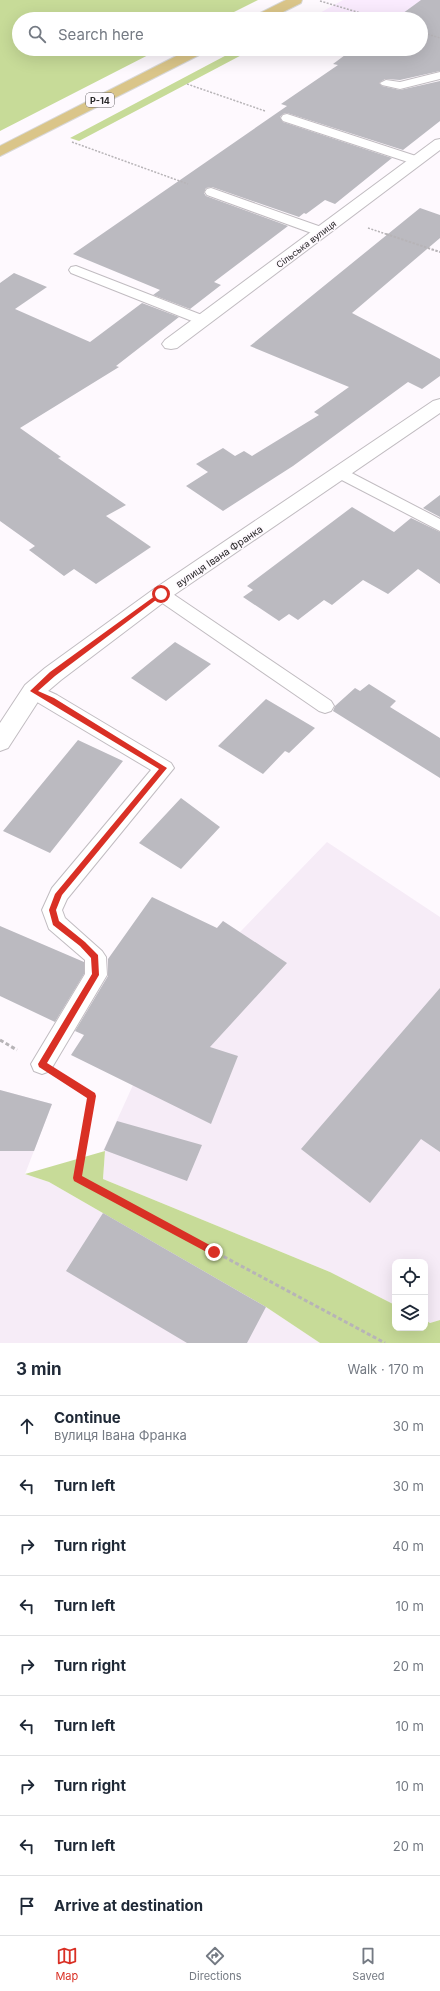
<!DOCTYPE html>
<meta charset="utf-8">
<style>
:root{--surface:#fff;--page:#f2f2f3;--text:#1f2937;--muted:#747a83;--line:#e0e1e3;--accent:#d93025}
body{margin:0;font-family:Inter,sans-serif;background:var(--page);color:var(--text)}
.controls{position:absolute;right:12px;bottom:12px;display:grid;overflow:hidden;border-radius:8px;box-shadow:0 4px 16px #0002}
.controls button{width:36px;height:36px;display:grid;place-items:center;padding:0;border:0;border-bottom:1px solid var(--line);background:var(--surface);color:var(--text);font:20px sans-serif}
.stop{position:absolute;width:12px;height:12px;margin:-9px;border:3px solid #d93025;border-radius:50%;background:#fff}
.stop.end{background:#d93025;border-color:#fff;box-shadow:0 1px 4px #0008}
.list{margin:0;padding:0;list-style:none}
h2{display:flex;justify-content:space-between;align-items:center;height:52px;margin:0;padding:0 16px;font-size:17px}
h2 small{font-size:13px;font-weight:400;color:var(--muted)}
.list li{display:grid;grid-template-columns:26px 1fr auto;gap:12px;align-items:center;box-sizing:border-box;height:60px;padding:0 16px;border-top:1px solid var(--line)}
.list b{display:block;font-size:15px;white-space:nowrap}
.list p{margin:0;font-size:13px;white-space:nowrap;color:var(--muted)}
.list em{font-size:13px;font-style:normal;color:var(--muted)}
.icon{flex:none;width:22px;height:22px;fill:none;stroke:currentColor;stroke-width:2;stroke-linecap:round;stroke-linejoin:round}
.map{position:relative;flex:none;width:440px;height:1343px;overflow:hidden}
.search{position:absolute;background:var(--surface);box-shadow:0 4px 16px #0002;left:12px;right:12px;top:12px;height:44px;display:flex;align-items:center;gap:10px;box-sizing:border-box;padding:0 14px;border-radius:22px;color:var(--muted);font-size:15px}
.sheet{height:592px;background:var(--surface)}
nav{display:flex;justify-content:space-around;align-items:center;box-sizing:border-box;height:56px;border-top:1px solid var(--line);background:var(--surface);font-size:11px;color:var(--muted)}
nav a{display:grid;justify-items:center;gap:2px}
nav .on{color:var(--accent)}
.map>svg:first-child{display:block}
.commercial{fill:#faebfe}
.built{fill:#f6ecf7}
.green{fill:#c7db98}
.building{fill:#bbbac0}
.lines{fill:none;stroke-linecap:round;stroke-linejoin:round}
.lane-casing{stroke:#c1bcc1;stroke-width:2}
.street-casing{stroke:#c1bcc1;stroke-width:2}
.primary-casing{stroke:#d8d8d8;stroke-width:2}
.path-far2{stroke:#b7b4b7;stroke-width:1.5;stroke-dasharray:2 1.5;stroke-linecap:butt}
.path-far1{stroke:#b7b4b7;stroke-width:2;stroke-dasharray:2.5 1.5;stroke-linecap:butt}
.path{stroke:#b7b4b7;stroke-width:3;stroke-dasharray:4 2.5;stroke-linecap:butt}
.lane{fill:#fff;fill-rule:evenodd}
.street{fill:#fff;fill-rule:evenodd}
.primary{fill:#dac589;fill-rule:evenodd}
.route{fill:#d93025}
.labels{text-anchor:middle;dominant-baseline:central;stroke-width:3;stroke-linejoin:round;paint-order:stroke}
.shield{fill:#fef9fe;stroke:#696769;stroke-width:1}
.shield-label{font-size:9px;font-weight:bold;fill:#292829}
.far-street-label{font-size:9px;fill:#292829;stroke:#fef9fe}
.street-label{font-size:10px;fill:#292829;stroke:#fef9fe}
</style>
<div class="map">
<svg width="440" height="1343" viewBox="0 0 440 1343">
<rect width="100%" height="100%" fill="#fef9fe"/>
<!-- commercial -->
<path class="commercial" d="M343 0H440L421 19H309Z"/>
<!-- built -->
<path class="built" d="M327 842 440 917V1320L430 1323 425 1320V1262H395V1305L330 1272 103 1179 105 1151H103L158 1030 213 932 223 921 240 932Z
M0 1090 52 1104 25 1174 49 1182 266 1307 320 1343H0Z"/>
<!-- green -->
<path class="green" d="M0 0H258L220 19H19V49H160L0 131Z
M238 49H253L79 141 70 138Z
M105 1151 103 1179 330 1272 395 1305V1328H425V1320L430 1323 440 1320V1343H320L266 1307 49 1182 25 1174Z"/>
<!-- building -->
<path class="building" d="M421 0H440V71L400 80 385 79 379 83 382 86 400 90 440 81V121L403 150 287 113 283 114 280 117 283 122 392 158 335 204 325 200 306 214 304 213 299 217 212 187 206 188 204 193 206 196 288 226 214 282 221 285 190 309 153 295 160 290 73 254 287 106 281 104 338 65 333 64 353 49H421V19H395Z
M420 208 440 215V238L352 313 440 359V376L422 389 408 382 293 466 223 511 186 486 208 472 196 464 223 448 235 456 244 451 252 456 319 415 314 412 349 387 250 346Z
M14 273 47 287 15 309 90 342 142 303 179 317 116 366 119 367 20 428 61 457 58 458 126 505 106 516 151 547 96 584 74 569 64 576 29 550 35 546 0 521V283Z
M440 495V517L423 508Z
M352 507 394 532 411 518 440 532V584L418 569 388 594 363 580 332 605 324 600 298 620 289 614 279 621 243 597 253 590 247 586Z
M175 642 211 664 166 701 131 678Z
M369 684 396 701 390 707 440 738V778L333 711 335 706 355 688 360 691Z
M266 699 315 728 289 753 285 751 263 774 218 746Z
M78 740 123 761 50 853 3 831Z
M181 798 220 827 181 869 139 843Z
M152 897 217 928 223 921 287 963 210 1047 238 1056 211 1124 71 1055 84 1035 75 1031 108 976V959Z
M0 926 84 962V974L55 1022 0 996Z
M440 988V1152L421 1139 370 1203 301 1149Z
M0 1090 52 1104 34 1151H0Z
M117 1121 202 1145 187 1181 104 1150Z
M103 1213 266 1307 247 1343H187L66 1271Z"/>
<g class="lines">
<!-- lane casing -->
<g class="lane-casing">
<path id="lane" d="M440 72V79L400 89 382 85 380 83 386 80 400 82Z
M287 114 422 158 424 161 418 165 414 164 283 121 281 118 283 115Z
M211 188 327 229 329 232 327 235H317L207 195 205 192 207 189Z
M76 266 207 317 209 320 207 323H197L71 273 69 270 71 267Z
M342 468 440 519V531L336 477 334 473 336 469Z
M161 588 167 590 331 701 334 706 331 711 325 713 319 711 155 598 152 594 155 590Z
M33 684 57 695 171 763 174 768 67 899 62 910 65 918 102 951 106 957 107 975 50 1071 42 1074 34 1071 31 1064 85 974V960L49 929 42 910 52 888 151 770 27 696 24 691 27 686Z"/>
</g>
<!-- street casing -->
<g class="street-casing">
<path id="street" d="M440 139V150L177 348 171 349 165 348 162 344 165 340 435 140Z
M440 399V413L168 599 61 680 41 697 8 748 0 751V723L25 685 45 668 154 589 433 401Z"/>
</g>
<!-- primary casing -->
<g class="primary-casing">
<path id="primary" d="M286 0H302L301 3 269 19H252L254 16Z
M190 49H207L205 52 0 156V146Z"/>
</g>
<!-- path-far2 -->
<path class="path-far2" d="M320 1 381 19
M421 32 440 38
M187 84 265 111
M72 142 188 184
M368 228 389 235"/>
<!-- path-far1 -->
<path class="path-far1" d="M386 234 440 252"/>
<!-- path -->
<path class="path" d="M0 1040 17 1050
M67 1080 92 1096 77 1178 385 1343"/>
<!-- lane -->
<use href="#lane" class="lane"/>
<!-- street -->
<use href="#street" class="street"/>
<!-- primary -->
<use href="#primary" class="primary"/>
</g>
<!-- route -->
<path class="route" d="M159 593 164 594 55 676 38 691 54 698 167 768 62 895 56 910 59 921 85 942 98 955 99 975 47 1063 95 1093 96 1096 82 1176 217 1249 218 1252 214 1256 74 1181 73 1178 87 1098 39 1067 38 1064 92 974 91 958 80 946 53 925 49 910 55 894 159 769 30 691 50 672Z"/>
<g class="labels">
<!-- shield labels -->
<rect class="shield" x="86" y="93" width="28" height="14" rx="3"/>
<g class="shield-label">
<text x="100" y="100">Р-14</text>
</g>
<!-- far-street labels -->
<g class="far-street-label">
<text transform="translate(306 244) rotate(-37)">Сільська вулиця</text>
</g>
<!-- street labels -->
<g class="street-label">
<text transform="translate(219 556) rotate(-34)">вулиця Івана Франка</text>
</g>
</g>
</svg>
<div class="controls">
<button><svg class="icon" aria-label="locate" viewBox="0 0 24 24"><circle cx="12" cy="12" r="6"/><path d="M12 2v4M12 18v4M2 12h4M18 12h4"/></svg></button>
<button><svg class="icon" aria-label="layers" viewBox="0 0 24 24"><path d="M12 4l9 5-9 5-9-5zM3 14l9 5 9-5"/></svg></button>
</div>
<div class="stop" style="left:161px;top:594px"></div>
<div class="stop end" style="left:214px;top:1252px"></div>
<div class="search"><svg class="icon" aria-label="search" viewBox="0 0 24 24"><circle cx="10" cy="10" r="6"/><path d="M15 15l6 6"/></svg>Search here</div>
</div>
<section class="sheet">
<h2>3 min<small>Walk · 170 m</small></h2>
<ul class="list">
<li><svg class="icon" aria-label="ahead" viewBox="0 0 24 24"><path d="M12 20V5M6 11l6-6 6 6"/></svg><div><b>Continue</b><p>вулиця Івана Франка</p></div><em>30 m</em></li>
<li><svg class="icon" aria-label="left" viewBox="0 0 24 24"><path d="M17 20v-9H6M10 6l-5 5 5 5"/></svg><div><b>Turn left</b></div><em>30 m</em></li>
<li><svg class="icon" aria-label="right" viewBox="0 0 24 24"><path d="M7 20v-9h11M14 6l5 5-5 5"/></svg><div><b>Turn right</b></div><em>40 m</em></li>
<li><svg class="icon" aria-label="left" viewBox="0 0 24 24"><path d="M17 20v-9H6M10 6l-5 5 5 5"/></svg><div><b>Turn left</b></div><em>10 m</em></li>
<li><svg class="icon" aria-label="right" viewBox="0 0 24 24"><path d="M7 20v-9h11M14 6l5 5-5 5"/></svg><div><b>Turn right</b></div><em>20 m</em></li>
<li><svg class="icon" aria-label="left" viewBox="0 0 24 24"><path d="M17 20v-9H6M10 6l-5 5 5 5"/></svg><div><b>Turn left</b></div><em>10 m</em></li>
<li><svg class="icon" aria-label="right" viewBox="0 0 24 24"><path d="M7 20v-9h11M14 6l5 5-5 5"/></svg><div><b>Turn right</b></div><em>10 m</em></li>
<li><svg class="icon" aria-label="left" viewBox="0 0 24 24"><path d="M17 20v-9H6M10 6l-5 5 5 5"/></svg><div><b>Turn left</b></div><em>20 m</em></li>
<li><svg class="icon" aria-label="arrive" viewBox="0 0 24 24"><path d="M6 21V4h12l-3 4 3 4H6"/></svg><div><b>Arrive at destination</b></div></li>
</ul>
</section>
<nav>
<a class="on"><svg class="icon" aria-label="map" viewBox="0 0 24 24"><path d="M3 6l6-2 6 2 6-2v14l-6 2-6-2-6 2zM9 4v14M15 6v14"/></svg>Map</a>
<a><svg class="icon" aria-label="directions" viewBox="0 0 24 24"><path d="M12 3l9 9-9 9-9-9zM9 14v-3h6M13 9l2 2-2 2"/></svg>Directions</a>
<a><svg class="icon" aria-label="saved" viewBox="0 0 24 24"><path d="M7 4h10v16l-5-4-5 4z"/></svg>Saved</a>
</nav>
